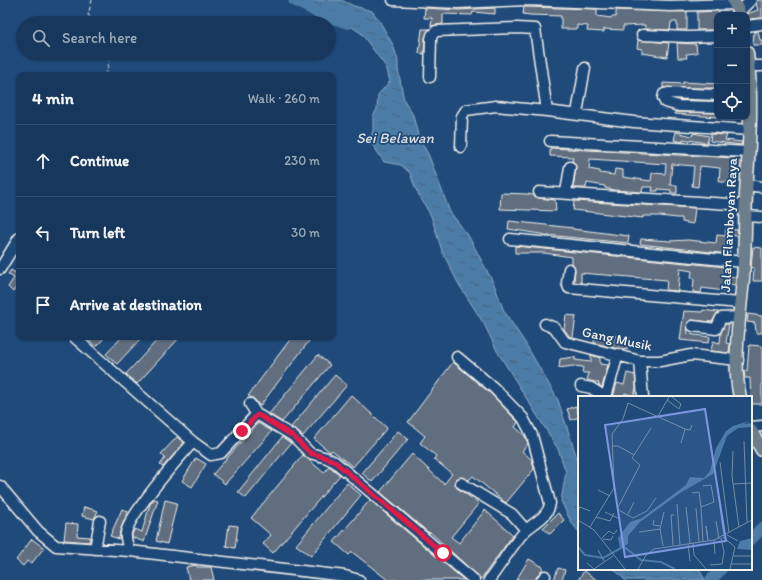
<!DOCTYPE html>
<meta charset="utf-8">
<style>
:root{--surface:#17385c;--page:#203f62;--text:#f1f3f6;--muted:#9eacbb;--line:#365272}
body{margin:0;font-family:Itim,sans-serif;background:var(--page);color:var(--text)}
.controls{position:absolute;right:12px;top:12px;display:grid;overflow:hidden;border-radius:8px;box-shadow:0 1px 3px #0004}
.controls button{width:36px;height:36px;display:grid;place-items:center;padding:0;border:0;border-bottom:1px solid var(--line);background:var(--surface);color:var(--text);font:20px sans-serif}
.stop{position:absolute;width:12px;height:12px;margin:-9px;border:3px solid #e11d48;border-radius:50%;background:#fff}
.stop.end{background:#e11d48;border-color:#fff;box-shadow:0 1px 4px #0008}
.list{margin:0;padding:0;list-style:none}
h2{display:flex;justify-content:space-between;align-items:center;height:52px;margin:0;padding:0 16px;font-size:17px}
h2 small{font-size:13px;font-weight:400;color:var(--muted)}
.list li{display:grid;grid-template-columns:26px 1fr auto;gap:12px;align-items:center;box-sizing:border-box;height:72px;padding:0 16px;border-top:1px solid var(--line)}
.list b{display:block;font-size:15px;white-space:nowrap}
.list em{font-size:13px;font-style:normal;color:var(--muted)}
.icon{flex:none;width:22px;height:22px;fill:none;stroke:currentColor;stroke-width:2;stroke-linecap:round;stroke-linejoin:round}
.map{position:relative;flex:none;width:762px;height:580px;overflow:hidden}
.search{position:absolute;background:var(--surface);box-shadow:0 1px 3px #0004;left:16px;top:16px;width:320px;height:44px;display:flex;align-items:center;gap:10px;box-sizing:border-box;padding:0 14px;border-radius:22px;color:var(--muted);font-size:15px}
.panel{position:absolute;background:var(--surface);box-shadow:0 1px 3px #0004;left:16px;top:72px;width:320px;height:268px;border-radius:8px}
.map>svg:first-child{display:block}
.water{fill:url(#water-ripples);stroke:#8faac2}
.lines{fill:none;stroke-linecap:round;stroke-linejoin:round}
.river{stroke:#4b7ba8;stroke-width:12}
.building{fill:#606e80;stroke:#f4f1e8;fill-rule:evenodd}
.minor-casing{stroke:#f4f1e8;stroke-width:13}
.major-casing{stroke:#f4f1e8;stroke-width:15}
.path{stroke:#f4f1e8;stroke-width:1;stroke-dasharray:4 3;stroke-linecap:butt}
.minor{stroke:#1f4a7a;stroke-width:10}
.major{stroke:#6c7d8b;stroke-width:12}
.route{stroke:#e11d48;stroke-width:5}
.labels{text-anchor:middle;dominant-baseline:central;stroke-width:3.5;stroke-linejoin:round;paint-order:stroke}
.street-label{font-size:14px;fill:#f4f1e8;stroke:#1f4a7a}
.water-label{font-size:15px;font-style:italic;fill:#dbdfde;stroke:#1f4a7a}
.inset-river{fill:none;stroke:#4b7ba8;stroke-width:2}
.inset-road{fill:none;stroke:#748da6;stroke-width:1}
.view{fill:#7e97df;fill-opacity:0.15;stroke:#7e97df;stroke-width:2}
.inset-edge{fill:none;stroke:#f4f1e8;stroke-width:2}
</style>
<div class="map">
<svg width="762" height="580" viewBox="0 0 762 580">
<defs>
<pattern id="water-ripples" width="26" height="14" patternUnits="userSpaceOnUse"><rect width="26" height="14" fill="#4b7ba8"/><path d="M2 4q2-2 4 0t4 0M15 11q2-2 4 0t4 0" fill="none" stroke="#4a647c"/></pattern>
</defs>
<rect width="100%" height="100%" fill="#1f4a7a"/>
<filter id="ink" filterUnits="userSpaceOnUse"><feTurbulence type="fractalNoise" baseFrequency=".025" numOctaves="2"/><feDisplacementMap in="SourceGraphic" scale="8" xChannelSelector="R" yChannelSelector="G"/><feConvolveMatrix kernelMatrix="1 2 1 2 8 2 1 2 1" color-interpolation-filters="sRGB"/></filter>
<g filter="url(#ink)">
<!-- water -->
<path class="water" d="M291 0H341L354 6 372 11 379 20 393 45 398 60V69L404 100 413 115 418 135 429 156 450 212 468 235 494 284 504 311 524 341 558 400 579 464V532L571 522 561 501 566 472 558 449 497 351 484 324 458 283 442 251 431 216 415 188 410 173 401 165 384 162 370 141 373 130V116L377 109 378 95 390 81 386 67 361 33 347 24 335 22 330 16 312 14Z
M614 569H699L705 580H625Z"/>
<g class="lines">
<!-- river -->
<path class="river" d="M294 0 319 13 348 23
M751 539 762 528
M711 580 721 569"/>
</g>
<!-- building -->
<path class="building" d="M757 0H762V18L749 19 747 14 758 10 756 4Z
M524 7 597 9V16L611 18V17H616V10L687 12V30H677V22H671L670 30 645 29V25L623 26V30L604 29V32L587 31 588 26 577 25V29H561V16L530 15 523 14Z
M425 8 458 10 495 8V14L473 12 472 15 443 14V24L431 26 432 18H424Z
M719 11V15H717V30H697V12Z
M422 29H429L425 38 424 54 419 53Z
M758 31 760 40H762V45H753L754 32Z
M638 40 669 43 667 57 642 53V49L637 48Z
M677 43 696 44 697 53 686 54 687 58H678Z
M683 82 717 84V88H663V83L683 84Z
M675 112 717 113V117L675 114Z
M676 132 692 136 693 133 709 136 707 143 683 139V142L674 140Z
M711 134 727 135 725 140 742 142 741 145 710 141Z
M550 148 735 158V162H741L740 173H735L734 182H719L720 168 700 166 698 187 692 186 694 166 672 164 670 185H677V193H671V190L658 189V191H652L653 187H643L642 192 614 190 605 188V186L587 183 586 188H573L576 168 572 161 573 157 550 156ZM590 159 666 164 665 174 652 173 651 181 623 177V170L615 169 614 175 600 173V171L589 169Z
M501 193 527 194 533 195 539 198 555 200 556 211 500 209Z
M574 201 695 208 693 224 682 222V218H677L660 216H643V218L573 210Z
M509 221 564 227 573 228V229L629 236 628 243 547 235 508 229Z
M726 229 738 230 737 236 732 235 729 254 640 244 641 239 670 241 688 240 716 243 717 235 725 236Z
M515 246 726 267 725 276 736 277 735 285 725 284 724 291 702 288 701 293 693 292 694 278H691L692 271 680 269 678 291 666 290 667 280 581 273V283L574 282 575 270 572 263V257L544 253H515Z
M753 247 762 248V281H753L754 268 751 267Z
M11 270 17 274 19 271V284L13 292 8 287 14 278 8 274Z
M703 310 718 312 712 322 691 320 688 322 687 328 688 334 710 337 709 343 680 340 684 311 702 312Z
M748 314 762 316V333H756L755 323 747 322Z
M566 315 576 316 573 337 569 336 564 329Z
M725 324H729L726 343 730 344 729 353 711 351 713 341 720 343 721 332Z
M595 333 630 338 628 349 623 350 594 343Z
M86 337H105L96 347Z
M122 337H142L117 364 106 354Z
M160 337H180L137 384 126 374Z
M292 337H312L260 406 253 398 248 396Z
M749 345 762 346V404H751L750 378H745L744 371H747Z
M318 355 330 365 282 422 269 414Z
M591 355 600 358V364L608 365 602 387 598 385 599 383 587 380 589 373H582L583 367 573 366 559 368 560 359 575 357V360L591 362Z
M453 362 490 393 518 422 515 427 525 436 528 444 522 451 532 460 534 469 506 503 473 476 469 480 461 477 455 480V483L457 488 479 503 451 537 459 543 485 510 513 535 481 579 430 532 429 533 380 492 412 454 444 484 452 474 434 459 436 456 420 443 425 436 408 422Z
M627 373 635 375 636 388 634 396 625 393 624 397H613L617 383 624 385Z
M335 375 347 385 303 436 291 427Z
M351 395 387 428 353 467 332 450 330 452 314 439Z
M576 406 579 417 571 420 567 409Z
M258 423 272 431 225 484 213 474Z
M398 431 408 439 372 482 362 473Z
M177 437 184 443 163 467 160 465 165 458 161 454Z
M282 437 291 443 246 498 238 492Z
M303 455 324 473 329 466 340 475 273 553 263 544 271 535 251 518Z
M196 458 206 464 192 487 182 481Z
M347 483 361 495 311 556 296 545Z
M154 499 158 500 144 542 132 537V534L135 529 142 532 150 504Z
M165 500 177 503 167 544 156 541Z
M370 500 392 519 464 580H388L352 552 349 555 334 542Z
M84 507 98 511 94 519 82 516Z
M122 509 128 511 120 531 119 539 110 536Z
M558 513 564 520 550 534 543 528Z
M66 523 78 524 77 536 90 537 89 542 64 540Z
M229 525 238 526 235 548 226 546Z
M32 539 44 548 31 564 27 561 23 566 16 560Z
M529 559 543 567 541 571 535 580H516Z
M196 565 197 567H211L214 580H189L186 567Z
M558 568 565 570 562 580H554Z
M584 571 597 580H578Z"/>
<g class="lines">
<!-- minor casing -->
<g class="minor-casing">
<path id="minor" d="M393 0 458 3 527 0 670 6 735 4
M739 12 751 0
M747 26 762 24
M642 35 687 37 717 36
M749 66H762
M430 77 431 39 432 35 436 31 517 28 535 29 547 111 634 122 749 130
M717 95 668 93 664 94 663 98 665 102 679 106 717 107
M577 113 585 68
M550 141 748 152
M461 147 462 116 466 110 496 106 547 111
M747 185 762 187
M539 192 746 205
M566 192 570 167
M746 216 762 217
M510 239 744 262
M0 269 19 238
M569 269 567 283 569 288 740 303
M545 324 555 328 565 342 640 361H660L691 355 738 360
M693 326 716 329 721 318 738 317
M74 337 193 442 211 455 221 453 253 418 257 415 260 416 293 436 310 453 327 458 335 462 474 580
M457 357 494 388 523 418 532 435 550 503C549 516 535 522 526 530 514 542 500 566 489 580
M640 361 643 397
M581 386 591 388 605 397
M606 397 618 354
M250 404 257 415
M751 427 762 426
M461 483 512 514 526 530
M0 486 38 531 56 546 130 551 345 576 359 580
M95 549 100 521
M130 551C128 546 125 540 126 533 130 513 178 459 193 442
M542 580 545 576"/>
</g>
<!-- major casing -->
<g class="major-casing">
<path id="major" d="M733 0 740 15
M740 397C732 363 740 314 743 279 745 250 745 222 746 193 749 148 753 99 747 53
M751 431 762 450"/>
</g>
<!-- path -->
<path class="path" d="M92 0 88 15 99 23
M106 75 111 53"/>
<!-- minor -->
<use href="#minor" class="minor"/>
<!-- major -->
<use href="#major" class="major"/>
</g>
</g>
<g class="lines" filter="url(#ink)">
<!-- route -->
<path class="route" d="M242 431 257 415 260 416 293 436 310 453 327 458 335 462 443 553"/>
</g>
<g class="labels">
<!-- street labels -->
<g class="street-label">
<text transform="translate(729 225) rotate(-87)">Jalan Flamboyan Raya</text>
<text transform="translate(617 339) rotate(12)">Gang Musik</text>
</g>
<!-- water labels -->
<g class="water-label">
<text x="395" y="138">Sei Belawan</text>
</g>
</g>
<!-- overview -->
<g transform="translate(578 396)">
<rect width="174" height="174" fill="#1f4a7a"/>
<path d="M174 24 165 28 174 27V31L160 32 149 40 135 78 102 97 62 126 50 140V148L42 152 40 142 52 126 64 122 108 89 112 81 126 82 132 75 138 52 148 35 155 30ZM174 142V154L159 153 162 145Z" fill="#4b7ba8"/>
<path class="inset-river" d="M45 150 63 164 83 166 97 173M0 151 7 159 25 162 45 151"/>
<path class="inset-road" d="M89 4 101 13 103 8 94 1M80 20 91 1M73 32 54 62 62 69 39 113 55 122 69 115 78 102M166 45 169 126M103 47 107 33M35 50H40L56 59M155 55 154 80 161 131M142 66 151 137M138 81 146 140M155 88 174 87M20 94 32 100M114 97 121 96 123 111M99 108 102 149M108 111 112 147M118 112 121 147M0 115 2 111 12 115M27 116 42 123M50 118 56 106M18 121 32 125 36 117M0 124 16 134 47 173M76 124 75 129 82 130M138 125 141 143M12 131 36 92 34 38 45 23 50 7 107 33 112 34 114 29M61 136 82 133M149 139 160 145M145 141 157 151 152 173M24 142 31 135 36 138 39 134M25 143 33 144 35 140M130 143 128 130 130 145M136 144 137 158M125 146 123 111 136 106 133 89 125 90M115 147 116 159 128 173M110 148 112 165M95 149 93 119H96M85 150 82 133 86 116M20 154 26 165M156 160H174M9 167 16 173 35 160M154 168H174M132 169 144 168 146 156 143 142M60 173 68 159 76 153 136 144 174 124"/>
<path class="view" d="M127 13 148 145 47 161 27 29Z"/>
<rect width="174" height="174" class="inset-edge"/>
</g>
</svg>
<div class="controls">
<button>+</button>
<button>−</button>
<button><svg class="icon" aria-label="locate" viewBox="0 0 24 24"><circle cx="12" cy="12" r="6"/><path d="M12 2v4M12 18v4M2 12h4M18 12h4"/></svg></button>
</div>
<div class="stop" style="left:443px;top:553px"></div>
<div class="stop end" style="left:242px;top:431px"></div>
<div class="search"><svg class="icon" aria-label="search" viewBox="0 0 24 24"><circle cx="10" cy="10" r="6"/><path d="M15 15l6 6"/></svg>Search here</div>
<section class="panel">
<h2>4 min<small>Walk · 260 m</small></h2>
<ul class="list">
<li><svg class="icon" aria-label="ahead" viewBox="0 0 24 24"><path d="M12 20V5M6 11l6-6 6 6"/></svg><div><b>Continue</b></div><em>230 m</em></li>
<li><svg class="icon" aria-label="left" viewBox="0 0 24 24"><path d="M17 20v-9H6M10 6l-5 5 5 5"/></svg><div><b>Turn left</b></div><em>30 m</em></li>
<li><svg class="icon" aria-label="arrive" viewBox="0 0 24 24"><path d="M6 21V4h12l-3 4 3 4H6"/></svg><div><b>Arrive at destination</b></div></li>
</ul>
</section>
</div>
